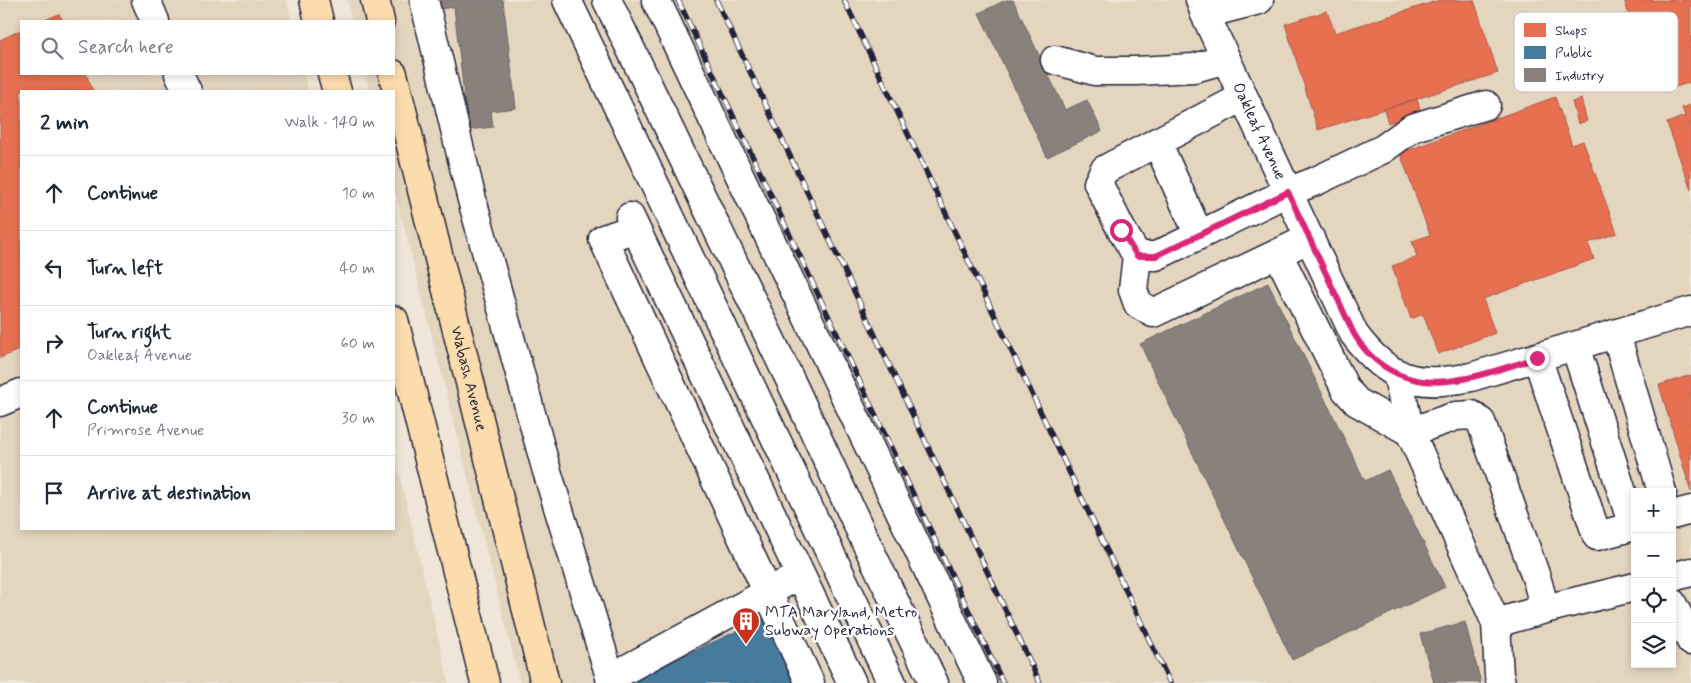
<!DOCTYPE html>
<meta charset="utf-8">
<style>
:root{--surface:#fff;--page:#f6f6f7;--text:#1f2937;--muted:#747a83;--line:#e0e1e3}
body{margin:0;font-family:Mynerve,sans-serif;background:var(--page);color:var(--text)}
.controls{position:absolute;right:15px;bottom:15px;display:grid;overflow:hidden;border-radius:0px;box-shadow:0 2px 8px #0003}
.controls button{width:45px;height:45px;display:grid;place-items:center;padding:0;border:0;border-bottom:1px solid var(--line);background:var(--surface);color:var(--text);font:25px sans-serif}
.stop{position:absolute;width:15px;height:15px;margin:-11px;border:4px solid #db2777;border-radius:50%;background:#fff}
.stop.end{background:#db2777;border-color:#fff;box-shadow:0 1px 5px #0008}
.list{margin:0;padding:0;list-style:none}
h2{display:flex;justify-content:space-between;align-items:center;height:65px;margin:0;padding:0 20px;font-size:21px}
h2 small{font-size:16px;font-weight:400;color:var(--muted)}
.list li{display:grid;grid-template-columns:32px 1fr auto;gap:15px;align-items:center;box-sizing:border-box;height:75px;padding:0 20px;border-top:1px solid var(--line)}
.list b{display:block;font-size:19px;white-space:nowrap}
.list p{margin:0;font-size:16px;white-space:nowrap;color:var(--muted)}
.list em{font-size:16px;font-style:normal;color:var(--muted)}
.icon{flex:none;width:28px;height:28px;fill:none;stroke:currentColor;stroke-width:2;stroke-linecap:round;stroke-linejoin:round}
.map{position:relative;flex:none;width:1691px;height:683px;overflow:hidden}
.search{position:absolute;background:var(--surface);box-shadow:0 2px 8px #0003;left:20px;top:20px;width:375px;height:55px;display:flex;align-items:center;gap:12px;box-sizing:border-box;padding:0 18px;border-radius:0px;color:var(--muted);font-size:19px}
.panel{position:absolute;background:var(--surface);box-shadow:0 2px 8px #0003;left:20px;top:90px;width:375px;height:440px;border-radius:0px}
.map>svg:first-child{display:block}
.built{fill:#e4d5be;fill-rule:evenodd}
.shops{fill:#e76f51;stroke:#ac584a}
.public{fill:#457b9d;stroke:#3a6080}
.industry{fill:#8a817c;stroke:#6b6468}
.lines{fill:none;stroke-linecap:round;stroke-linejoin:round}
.minor-casing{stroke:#22223b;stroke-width:31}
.major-casing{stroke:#22223b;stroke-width:31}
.minor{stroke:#fff;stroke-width:28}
.major{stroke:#fcdcac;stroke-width:28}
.rail-casing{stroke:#22223b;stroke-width:5.5}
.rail{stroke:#fff;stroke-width:4;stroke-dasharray:11;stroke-linecap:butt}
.route{stroke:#db2777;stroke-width:6}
.labels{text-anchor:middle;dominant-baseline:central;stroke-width:5;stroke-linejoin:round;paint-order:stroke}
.street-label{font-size:16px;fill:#22223b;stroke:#fff}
.poi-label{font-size:16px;fill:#22223b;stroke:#fff;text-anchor:start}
.key{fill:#fff;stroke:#bdbdc4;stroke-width:1}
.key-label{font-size:14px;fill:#22223b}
</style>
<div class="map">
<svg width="1691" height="683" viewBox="0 0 1691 683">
<rect width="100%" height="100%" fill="#efe6d9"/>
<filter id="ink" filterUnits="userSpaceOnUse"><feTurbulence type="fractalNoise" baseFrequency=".02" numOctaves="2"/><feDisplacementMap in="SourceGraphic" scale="10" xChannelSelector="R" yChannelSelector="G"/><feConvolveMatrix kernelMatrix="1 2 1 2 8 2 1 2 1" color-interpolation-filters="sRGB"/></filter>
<g filter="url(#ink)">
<!-- built -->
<path class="built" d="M0 0H286L292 21H21V74H304L308 91H21V529H394V451L449 683H0Z
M347 0H1691V683H520L394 187V91H370L365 74H394V21H352ZM1635 492H1672V664H1635Z"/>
<!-- shops -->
<path class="shops" d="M1440 0H1474L1498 73 1318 130 1285 24 1327 11 1335 33Z
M1624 0H1691V82L1676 87 1673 80 1654 86Z
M59 14 63 21H42Z
M21 30V74H86L93 91H21V349L0 358V40Z
M1555 97 1572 145 1583 141 1617 233 1588 243 1594 259 1483 299 1495 333 1438 354 1423 314 1411 319 1392 266 1417 257 1412 241 1430 235 1400 153Z
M1417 99 1421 113 1388 123 1384 109Z
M1581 99 1587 121 1578 124 1572 102Z
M1691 105V190L1667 123 1685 116 1682 108Z
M1691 375V492L1659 385Z"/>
<!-- public -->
<path class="public" d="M771 615 803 683H627L692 652Z"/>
<!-- industry -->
<path class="industry" d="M439 0H503L516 108 491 111 493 127 468 130 454 7 440 9Z
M1006 0H1013L1065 110 1087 100 1102 131 1047 157 979 13Z
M1268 283 1365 481 1388 470 1445 587 1292 660 1140 344Z
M1465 622 1481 683H1434L1420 634Z"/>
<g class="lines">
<!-- minor casing -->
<g class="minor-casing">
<g id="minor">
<path d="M146 0 155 21"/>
<path d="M424 0 471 196 546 468 612 683"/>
<path d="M567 0 892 683"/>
<path d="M607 0 794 388 861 532 934 683"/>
<path d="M656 0 982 683"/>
<path id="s1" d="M1200 0 1205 14 1354 334C1388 380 1416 388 1471 377L1691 311"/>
<path d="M1205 14 1259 0"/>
<path d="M1055 60 1095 71H1136L1194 68 1226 59"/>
<path d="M179 74 187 91"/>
<path d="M1243 97 1104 170 1098 183 1121 229 1137 256H1156L1288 192 1316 181 1383 149 1412 128 1486 105"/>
<path d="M1157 142 1199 235"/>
<path d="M630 217 852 683"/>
<path d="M634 229 603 239 810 683"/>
<path d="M1278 254 1346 390 1357 402 1410 432"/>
<path d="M1137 256 1133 290 1138 304 1153 313 1310 238"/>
<path d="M1616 334 1662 492"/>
<path d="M1575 346 1633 526"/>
<path d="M1537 357 1597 536 1635 526"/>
<path d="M1397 373 1410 432"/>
<path d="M0 402 21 393"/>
<path d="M1672 515 1691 510"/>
<path d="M1672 577 1691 572"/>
<path d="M1672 603 1691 641"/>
<path d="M1496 623 1545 609 1635 587"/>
<path d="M610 678 785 583"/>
<path d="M1501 683 1499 675 1496 623 1410 432 1456 416 1472 415 1481 422 1537 580 1545 609"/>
</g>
</g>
<!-- major casing -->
<g class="major-casing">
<g id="major">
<path d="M314 0 319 21"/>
<path d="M375 0 380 21"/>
<path d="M332 74 337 91"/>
<path id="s2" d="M393 74 545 683"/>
<path d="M394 320 485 683"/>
</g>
</g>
<!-- minor -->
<use href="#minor" class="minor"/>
<!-- major -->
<use href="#major" class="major"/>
<!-- rail casing -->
<g class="rail-casing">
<path id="rail" d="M678 0 1003 683
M716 0 1040 683
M844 0 1170 683"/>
</g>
<!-- rail -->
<use href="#rail" class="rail"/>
</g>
</g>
<g class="lines" filter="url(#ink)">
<!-- route -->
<path class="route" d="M1121 230 1137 256H1156L1288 192 1354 334C1358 340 1362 347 1368 353 1418 404 1478 375 1537 358"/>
</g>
<!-- icons -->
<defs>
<g id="building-pin" transform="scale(1.4375)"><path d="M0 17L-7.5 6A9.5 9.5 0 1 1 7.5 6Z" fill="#c8321e" stroke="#fff"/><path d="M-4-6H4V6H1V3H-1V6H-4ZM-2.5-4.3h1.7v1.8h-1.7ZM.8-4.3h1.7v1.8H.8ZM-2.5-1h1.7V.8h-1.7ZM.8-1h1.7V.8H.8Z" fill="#fff"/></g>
</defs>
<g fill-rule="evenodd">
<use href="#building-pin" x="746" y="621"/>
</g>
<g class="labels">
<!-- street labels -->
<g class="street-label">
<text stroke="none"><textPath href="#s1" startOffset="144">Oakleaf Avenue</textPath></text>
<text stroke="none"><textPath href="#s2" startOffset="314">Wabash Avenue</textPath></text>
</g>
<!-- poi labels -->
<g class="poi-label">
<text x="765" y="612">MTA Maryland, Metro<tspan x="765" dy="18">Subway Operations</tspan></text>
</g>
</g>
<!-- legend -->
<rect x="1514" y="12" width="164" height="80" rx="8" class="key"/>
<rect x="1524" y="23" width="22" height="14" fill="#e76f51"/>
<rect x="1524" y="46" width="22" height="13" fill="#457b9d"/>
<rect x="1524" y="68" width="22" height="14" fill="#8a817c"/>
<g class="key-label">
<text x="1555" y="35">Shops</text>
<text x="1555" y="57">Public</text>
<text x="1555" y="80">Industry</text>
</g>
</svg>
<div class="controls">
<button>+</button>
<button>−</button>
<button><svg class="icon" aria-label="locate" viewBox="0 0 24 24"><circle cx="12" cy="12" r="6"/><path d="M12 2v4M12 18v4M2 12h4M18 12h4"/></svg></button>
<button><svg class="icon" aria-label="layers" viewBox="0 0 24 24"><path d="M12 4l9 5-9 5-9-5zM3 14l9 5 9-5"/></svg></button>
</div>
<div class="stop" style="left:1121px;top:230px"></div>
<div class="stop end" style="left:1537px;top:358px"></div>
<div class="search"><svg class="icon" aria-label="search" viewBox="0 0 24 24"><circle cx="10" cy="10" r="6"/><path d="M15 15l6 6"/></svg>Search here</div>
<section class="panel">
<h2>2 min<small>Walk · 140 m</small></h2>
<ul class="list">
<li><svg class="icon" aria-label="ahead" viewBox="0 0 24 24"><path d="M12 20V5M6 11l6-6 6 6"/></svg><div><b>Continue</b></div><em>10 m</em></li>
<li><svg class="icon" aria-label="left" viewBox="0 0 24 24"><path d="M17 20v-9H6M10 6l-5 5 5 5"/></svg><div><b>Turn left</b></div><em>40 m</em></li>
<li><svg class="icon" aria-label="right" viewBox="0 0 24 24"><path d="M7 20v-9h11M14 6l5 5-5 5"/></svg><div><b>Turn right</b><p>Oakleaf Avenue</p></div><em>60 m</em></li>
<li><svg class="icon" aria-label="ahead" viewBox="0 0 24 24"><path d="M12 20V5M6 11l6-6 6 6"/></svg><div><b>Continue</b><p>Primrose Avenue</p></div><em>30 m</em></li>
<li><svg class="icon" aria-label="arrive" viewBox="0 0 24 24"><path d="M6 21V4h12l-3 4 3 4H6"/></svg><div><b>Arrive at destination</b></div></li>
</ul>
</section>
</div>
